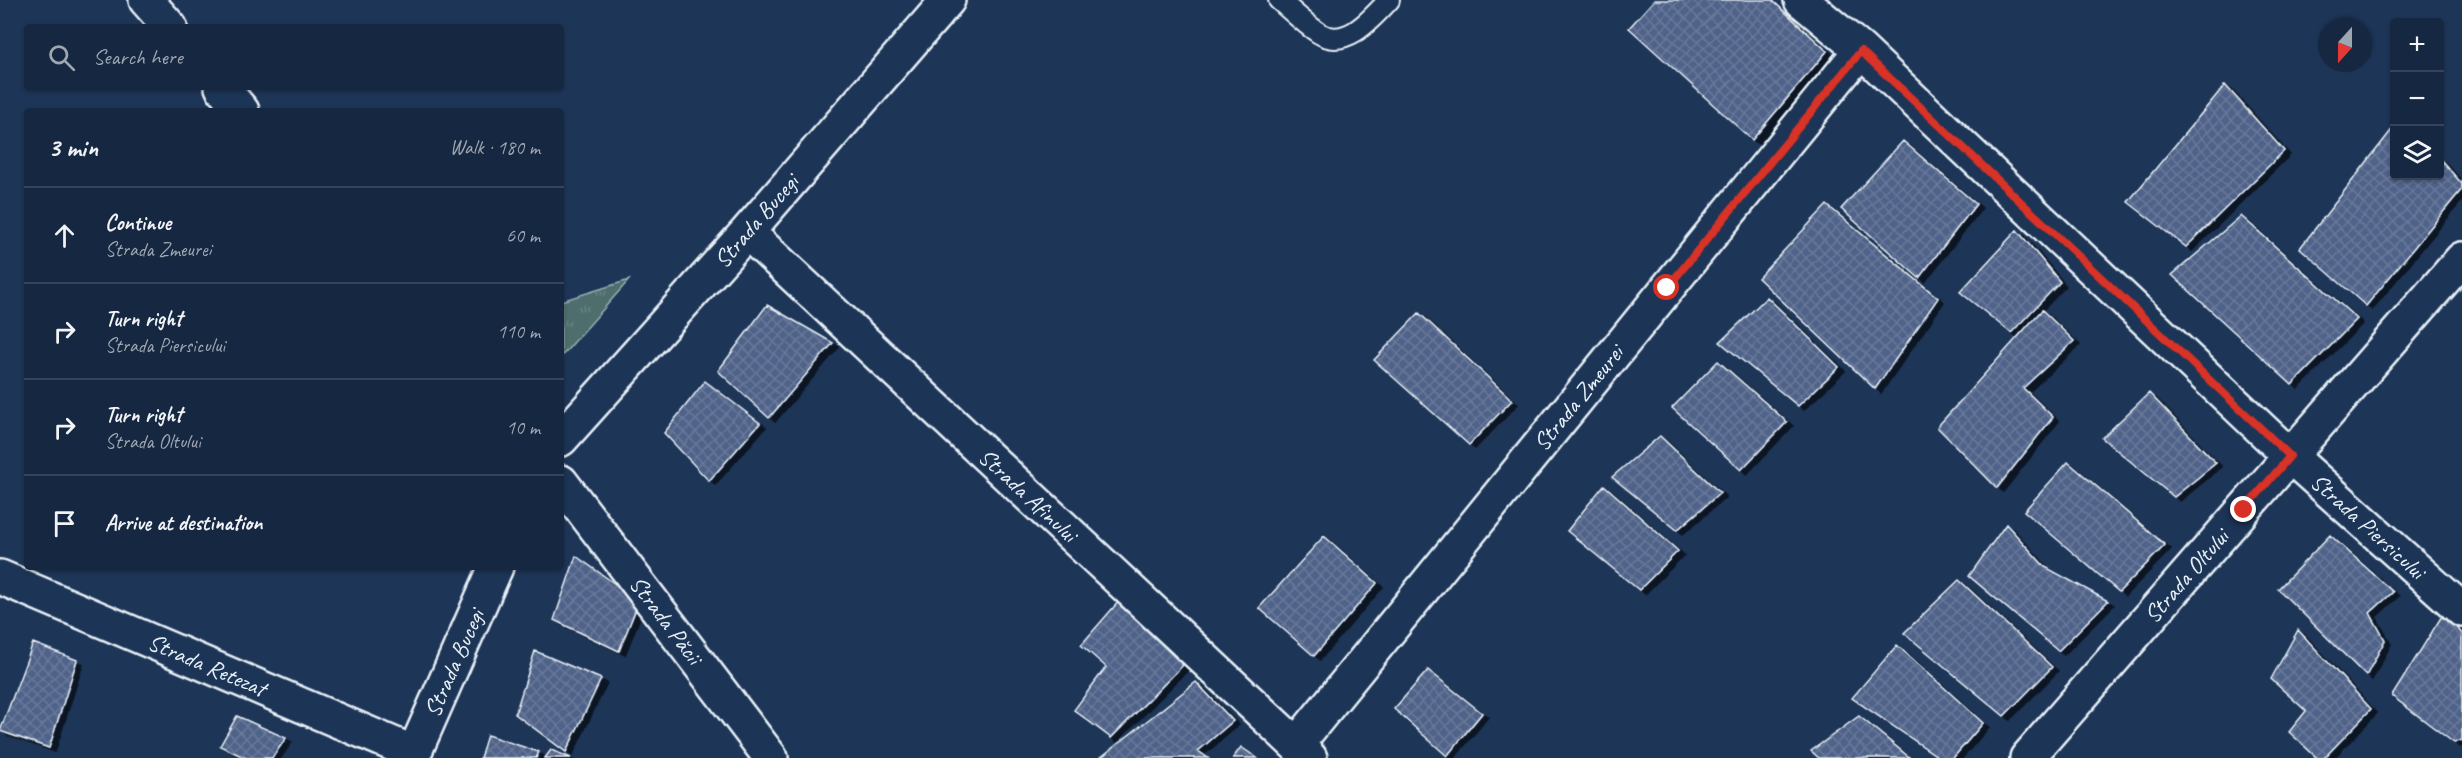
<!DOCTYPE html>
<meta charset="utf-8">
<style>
:root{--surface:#162841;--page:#1f3048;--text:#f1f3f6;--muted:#9ea6b1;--line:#35445a}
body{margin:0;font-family:Caveat,sans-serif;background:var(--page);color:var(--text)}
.controls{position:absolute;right:18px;top:18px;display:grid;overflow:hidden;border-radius:6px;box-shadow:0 2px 4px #0004}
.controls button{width:54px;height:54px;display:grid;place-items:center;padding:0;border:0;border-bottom:2px solid var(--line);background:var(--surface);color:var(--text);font:30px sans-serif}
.compass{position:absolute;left:2318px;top:18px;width:54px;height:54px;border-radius:50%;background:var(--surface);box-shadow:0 2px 4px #0004;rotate:201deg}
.stop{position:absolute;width:18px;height:18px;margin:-14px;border:4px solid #d93025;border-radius:50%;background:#fff}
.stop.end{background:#d93025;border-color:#fff;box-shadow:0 2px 6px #0008}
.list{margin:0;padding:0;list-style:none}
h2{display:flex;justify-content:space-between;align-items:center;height:78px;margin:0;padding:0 24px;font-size:26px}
h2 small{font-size:20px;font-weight:400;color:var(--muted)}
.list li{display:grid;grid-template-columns:39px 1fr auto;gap:18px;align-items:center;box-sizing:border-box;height:96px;padding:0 24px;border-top:2px solid var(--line)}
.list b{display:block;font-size:22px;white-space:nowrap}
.list p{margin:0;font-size:20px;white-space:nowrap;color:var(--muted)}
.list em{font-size:20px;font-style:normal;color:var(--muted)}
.icon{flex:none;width:33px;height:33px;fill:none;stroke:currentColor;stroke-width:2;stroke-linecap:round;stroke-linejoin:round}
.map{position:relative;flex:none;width:2462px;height:758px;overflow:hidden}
.search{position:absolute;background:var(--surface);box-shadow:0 2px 4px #0004;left:24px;top:24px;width:540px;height:66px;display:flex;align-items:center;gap:15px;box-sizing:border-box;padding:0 21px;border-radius:6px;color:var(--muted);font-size:22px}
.panel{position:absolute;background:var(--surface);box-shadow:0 2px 4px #0004;left:24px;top:108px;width:540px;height:462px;border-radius:6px}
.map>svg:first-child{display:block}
.grass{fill:url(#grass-tufts);stroke:#9bb0b2;stroke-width:1.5}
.building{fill:url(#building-cross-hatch);stroke:#e8f1f8;stroke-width:1.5;filter:url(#shadow)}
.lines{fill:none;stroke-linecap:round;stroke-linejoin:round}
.service-casing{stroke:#e8f1f8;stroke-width:24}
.minor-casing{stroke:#e8f1f8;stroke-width:38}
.service{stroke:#1d3557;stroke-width:20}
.minor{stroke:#1d3557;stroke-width:33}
.route{stroke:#d93025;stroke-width:8}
.labels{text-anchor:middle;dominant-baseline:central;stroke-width:4.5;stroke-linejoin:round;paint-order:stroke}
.street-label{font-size:24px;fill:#e8f1f8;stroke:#1d3557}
</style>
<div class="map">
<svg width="2462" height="758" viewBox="0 0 2462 758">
<defs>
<pattern id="grass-tufts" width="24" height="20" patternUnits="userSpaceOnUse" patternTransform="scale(1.5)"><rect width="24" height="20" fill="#4e6e6d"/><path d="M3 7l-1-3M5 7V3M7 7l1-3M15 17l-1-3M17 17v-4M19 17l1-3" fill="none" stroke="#688383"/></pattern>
<pattern id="building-cross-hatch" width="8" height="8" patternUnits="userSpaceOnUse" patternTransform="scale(1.5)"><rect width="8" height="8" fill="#506289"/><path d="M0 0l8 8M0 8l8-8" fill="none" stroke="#69799a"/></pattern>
<filter id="shadow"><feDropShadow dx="6" dy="4" stdDeviation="0" flood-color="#0009"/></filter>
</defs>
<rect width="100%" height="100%" fill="#1d3557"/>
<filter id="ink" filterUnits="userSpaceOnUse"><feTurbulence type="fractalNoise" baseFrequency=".0167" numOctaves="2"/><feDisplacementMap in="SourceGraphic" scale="12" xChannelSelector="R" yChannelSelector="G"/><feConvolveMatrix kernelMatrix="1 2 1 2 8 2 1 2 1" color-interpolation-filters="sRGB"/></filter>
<g filter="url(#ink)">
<!-- grass -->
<path class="grass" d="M629 280 561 357V301Z"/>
<!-- building -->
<path class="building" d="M1654 0H1772L1827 51 1752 140 1629 28Z
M2225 85 2284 151 2186 247 2128 202Z
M2394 127V176H2440V159L2462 184V189L2366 306 2300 248Z
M1903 141 1976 204 1919 278 1841 209Z
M1827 205 1938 298 1875 389 1758 278Z
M2241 216 2357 319 2292 385 2172 275Z
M2017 230 2060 282 2011 333 1960 292Z
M1767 297 1839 367 1798 406 1720 342Z
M767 305 833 343 769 418 718 371Z
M2042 310 2074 341 2023 388 2053 417 1997 488 1937 427Z
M1419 313 1512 400 1469 445 1374 360Z
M1718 361 1787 422 1741 470 1672 408Z
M705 381 760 423 709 481 664 433Z
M2149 393 2216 463 2174 497 2102 438Z
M1660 436 1720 493 1677 530 1612 477Z
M2068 462 2165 545 2119 592 2024 511Z
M1604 485 1678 551 1639 590 1567 531Z
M2006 524 2045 567 2108 601 2058 651 1969 576Z
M2330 535 2393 592 2370 613 2385 640 2366 676 2278 589Z
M1324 536 1377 583 1314 656 1259 608Z
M576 556 639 601 619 651 554 620Z
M1959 580 2052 667 2004 716 1904 633Z
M1119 601 1183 665 1111 738 1074 710 1106 667 1081 645Z
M2445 611 2462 634V740L2454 743 2392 696Z
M2298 630 2371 709 2324 758H2317L2289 732 2306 711 2271 679Z
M33 643 77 660 49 748 0 731Z
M1897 645 1983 723 1953 758H1940L1852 698Z
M535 651 601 679 566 752 515 714Z
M1428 670 1482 713 1447 756 1394 709Z
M1196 682 1233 721 1198 751 1208 758H1100Z
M237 716 286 738 272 758H246L220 746Z
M1859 716 1910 758H1819L1811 751Z
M487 735 539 752 536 758H480Z
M1241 747 1257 758H1233Z
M551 750 571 758H545Z"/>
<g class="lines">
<!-- service casing -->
<g class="service-casing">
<path id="service" d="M1279 0C1292 11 1305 24 1319 33 1346 50 1372 18 1389 0"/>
</g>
<!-- minor casing -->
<g class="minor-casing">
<path id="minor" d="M146 0 170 27
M1801 0 1861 50 2290 456 2462 610
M222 87 242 111
M747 232 1310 758
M561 439 747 232 948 0
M561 482 771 758
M0 577 414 753
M1296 745 1861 50
M412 758 496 567
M2027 758 2462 259"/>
</g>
<!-- service -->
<use href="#service" class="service"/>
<!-- minor -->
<use href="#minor" class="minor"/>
</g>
</g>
<g class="lines" filter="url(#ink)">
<!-- route -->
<path class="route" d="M1667 288 1861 51 2290 456 2244 510"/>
</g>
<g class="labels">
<!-- street labels -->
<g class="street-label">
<text transform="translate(756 221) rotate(-49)">Strada Bucegi</text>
<text transform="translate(1578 398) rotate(-51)">Strada Zmeurei</text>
<text transform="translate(1028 495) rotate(43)">Strada Afinului</text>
<text transform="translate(2368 526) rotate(42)">Strada Piersicului</text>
<text transform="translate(2186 576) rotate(-49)">Strada Oltului</text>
<text transform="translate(666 620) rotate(53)">Strada Păcii</text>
<text transform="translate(454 663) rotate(-66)">Strada Bucegi</text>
<text transform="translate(207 665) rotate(23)">Strada Retezat</text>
</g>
</g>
</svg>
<div class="controls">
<button>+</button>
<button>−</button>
<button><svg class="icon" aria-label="layers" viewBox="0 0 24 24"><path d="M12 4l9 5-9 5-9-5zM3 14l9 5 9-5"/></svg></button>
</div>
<svg class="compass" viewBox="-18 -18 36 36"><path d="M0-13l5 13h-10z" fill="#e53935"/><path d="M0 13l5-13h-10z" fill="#9ea6b1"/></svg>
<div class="stop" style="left:1667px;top:288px"></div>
<div class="stop end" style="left:2244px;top:510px"></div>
<div class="search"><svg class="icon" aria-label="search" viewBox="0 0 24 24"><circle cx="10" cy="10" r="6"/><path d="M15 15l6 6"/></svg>Search here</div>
<section class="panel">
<h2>3 min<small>Walk · 180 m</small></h2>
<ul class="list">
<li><svg class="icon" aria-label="ahead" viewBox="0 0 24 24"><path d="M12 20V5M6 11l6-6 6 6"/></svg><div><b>Continue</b><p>Strada Zmeurei</p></div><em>60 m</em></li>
<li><svg class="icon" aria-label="right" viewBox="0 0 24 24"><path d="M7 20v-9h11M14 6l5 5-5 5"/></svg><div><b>Turn right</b><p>Strada Piersicului</p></div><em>110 m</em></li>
<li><svg class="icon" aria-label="right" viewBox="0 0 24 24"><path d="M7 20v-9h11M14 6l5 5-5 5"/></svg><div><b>Turn right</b><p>Strada Oltului</p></div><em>10 m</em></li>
<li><svg class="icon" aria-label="arrive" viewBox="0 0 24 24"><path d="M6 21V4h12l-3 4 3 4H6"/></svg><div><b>Arrive at destination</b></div></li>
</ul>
</section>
</div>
